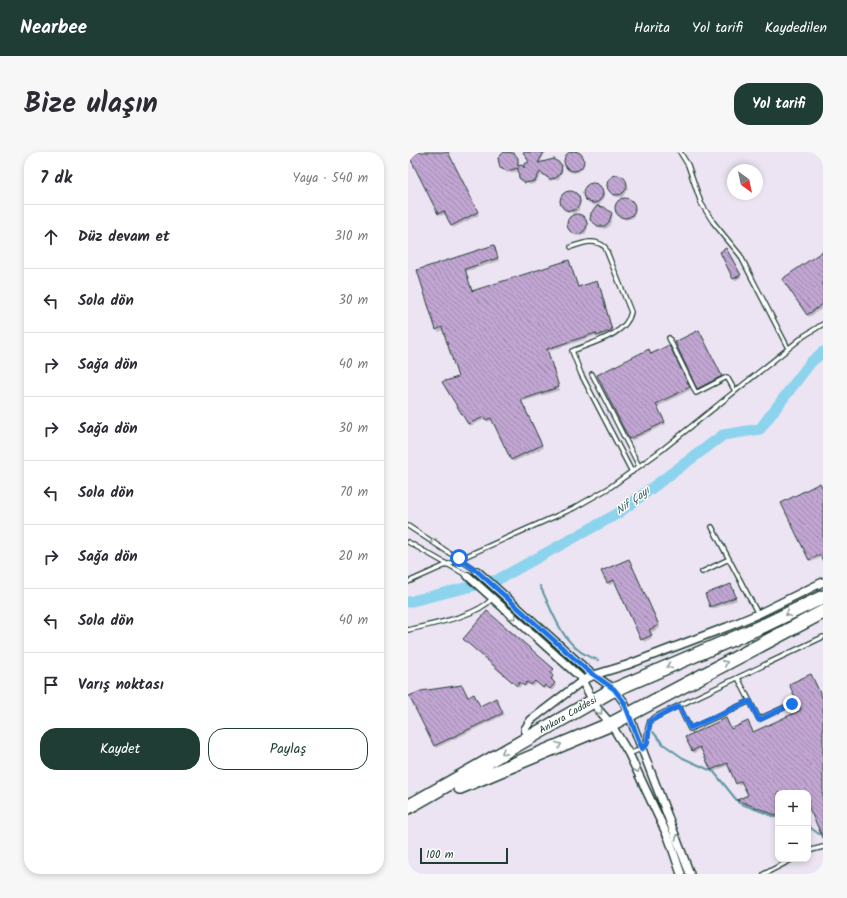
<!DOCTYPE html>
<html lang="tr">
<meta charset="utf-8">
<style>
:root{--surface:#fff;--page:#f7f7f7;--text:#2b2b33;--muted:#7c7c81;--line:#e1e1e2;--accent:#1f3d34}
body{margin:0;font-family:Kalam,sans-serif;background:var(--page);color:var(--text)}
.controls{position:absolute;right:12px;bottom:12px;display:grid;overflow:hidden;border-radius:8px;box-shadow:0 2px 6px #0003}
.controls button{width:36px;height:36px;display:grid;place-items:center;padding:0;border:0;border-bottom:1px solid var(--line);background:var(--surface);color:var(--text);font:20px sans-serif}
.compass{position:absolute;left:319px;top:12px;width:36px;height:36px;border-radius:50%;background:var(--surface);box-shadow:0 2px 6px #0003;rotate:147deg}
.scale{position:absolute;left:12px;bottom:10px;width:88px;box-sizing:border-box;padding-left:4px;border:2px solid #1f3d34;border-top:0;font-size:11px;line-height:14px;white-space:nowrap;color:#1f3d34;-webkit-text-stroke:3px #fff;paint-order:stroke}
.stop{position:absolute;width:12px;height:12px;margin:-9px;border:3px solid #1a73e8;border-radius:50%;background:#fff}
.stop.end{background:#1a73e8;border-color:#fff;box-shadow:0 1px 4px #0008}
.list{margin:0;padding:0;list-style:none}
h2{display:flex;justify-content:space-between;align-items:center;height:52px;margin:0;padding:0 16px;font-size:17px}
h2 small{font-size:13px;font-weight:400;color:var(--muted)}
.list li{display:grid;grid-template-columns:26px 1fr auto;gap:12px;align-items:center;box-sizing:border-box;height:64px;padding:0 16px;border-top:1px solid var(--line)}
.list b{display:block;font-size:15px;white-space:nowrap}
.list em{font-size:13px;font-style:normal;color:var(--muted)}
.actions{display:flex;gap:8px;padding:12px 16px}
.actions a{flex:1;padding:9px 0;border:1px solid var(--accent);border-radius:16px;text-align:center;font-size:14px;color:var(--accent)}
.actions .main{background:var(--accent);color:#fff}
.icon{flex:none;width:22px;height:22px;fill:none;stroke:currentColor;stroke-width:2;stroke-linecap:round;stroke-linejoin:round}
.map{position:relative;flex:none;width:415px;height:722px;overflow:hidden;border-radius:16px}
header{display:flex;align-items:center;gap:24px;box-sizing:border-box;height:56px;padding:0 20px;background:var(--accent);color:#fff}
header strong{font-size:19px}
nav{display:flex;gap:22px;margin-inline-start:auto;font-size:14px}
.intro{display:flex;align-items:center;justify-content:space-between;box-sizing:border-box;height:96px;padding:0 24px}
h1{margin:0;font-size:28px}
.button{padding:10px 18px;border-radius:16px;background:var(--accent);color:#fff;font-size:14px;font-weight:700}
main{display:flex;gap:24px;padding:0 24px}
aside{flex:1;background:var(--surface);border-radius:16px;box-shadow:0 2px 6px #0003}
.map>svg:first-child{display:block}
.shadow{fill:#0003}
.lines{fill:none;stroke-linecap:round;stroke-linejoin:round}
.stream{stroke:#6097a3;stroke-width:2}
.river{stroke:#8cd3ed;stroke-width:11}
.building{fill:url(#building-back-hatch);stroke:#1f3d34}
.lane-casing{stroke:#1f3d34;stroke-width:6}
.street-casing{stroke:#1f3d34;stroke-width:10}
.highway-casing{stroke:#1f3d34;stroke-width:16}
.lane{stroke:#fff;stroke-width:3.5}
.street{stroke:#fff;stroke-width:7}
.highway{stroke:#fff;stroke-width:13}
.oneway{stroke:#8f9e9a}
.route{stroke:#1a73e8;stroke-width:5}
.labels{text-anchor:middle;dominant-baseline:central;stroke-width:3;stroke-linejoin:round;paint-order:stroke}
.street-label{font-size:10px;fill:#1f3d34;stroke:#fff}
.water-label{font-size:11px;font-style:italic;fill:#3a6262;stroke:#fff}
</style>
<header>
<strong>Nearbee</strong>
<nav><a>Harita</a><a>Yol tarifi</a><a>Kaydedilen</a></nav>
</header>
<div class="intro"><h1>Bize ulaşın</h1><a class="button">Yol tarifi</a></div>
<main>
<aside>
<h2>7 dk<small>Yaya · 540 m</small></h2>
<ul class="list">
<li><svg class="icon" aria-label="ahead" viewBox="0 0 24 24"><path d="M12 20V5M6 11l6-6 6 6"/></svg><div><b>Düz devam et</b></div><em>310 m</em></li>
<li><svg class="icon" aria-label="left" viewBox="0 0 24 24"><path d="M17 20v-9H6M10 6l-5 5 5 5"/></svg><div><b>Sola dön</b></div><em>30 m</em></li>
<li><svg class="icon" aria-label="right" viewBox="0 0 24 24"><path d="M7 20v-9h11M14 6l5 5-5 5"/></svg><div><b>Sağa dön</b></div><em>40 m</em></li>
<li><svg class="icon" aria-label="right" viewBox="0 0 24 24"><path d="M7 20v-9h11M14 6l5 5-5 5"/></svg><div><b>Sağa dön</b></div><em>30 m</em></li>
<li><svg class="icon" aria-label="left" viewBox="0 0 24 24"><path d="M17 20v-9H6M10 6l-5 5 5 5"/></svg><div><b>Sola dön</b></div><em>70 m</em></li>
<li><svg class="icon" aria-label="right" viewBox="0 0 24 24"><path d="M7 20v-9h11M14 6l5 5-5 5"/></svg><div><b>Sağa dön</b></div><em>20 m</em></li>
<li><svg class="icon" aria-label="left" viewBox="0 0 24 24"><path d="M17 20v-9H6M10 6l-5 5 5 5"/></svg><div><b>Sola dön</b></div><em>40 m</em></li>
<li><svg class="icon" aria-label="arrive" viewBox="0 0 24 24"><path d="M6 21V4h12l-3 4 3 4H6"/></svg><div><b>Varış noktası</b></div></li>
</ul>
<div class="actions"><a class="main">Kaydet</a><a>Paylaş</a></div>
</aside>
<div class="map">
<svg width="415" height="722" viewBox="0 0 415 722">
<defs>
<pattern id="building-back-hatch" width="6" height="6" patternUnits="userSpaceOnUse"><rect width="6" height="6" fill="#c1a5d2"/><path d="M-1 5l2 2M0 0l6 6M5-1l2 2" fill="none" stroke="#9c88ab"/></pattern>
</defs>
<rect width="100%" height="100%" fill="#ece4f2"/>
<filter id="ink" filterUnits="userSpaceOnUse"><feTurbulence type="fractalNoise" baseFrequency=".025" numOctaves="2"/><feDisplacementMap in="SourceGraphic" scale="8" xChannelSelector="R" yChannelSelector="G"/><feConvolveMatrix kernelMatrix="1 2 1 2 8 2 1 2 1" color-interpolation-filters="sRGB"/></filter>
<g filter="url(#ink)">
<!-- shadow -->
<path class="shadow" d="M11 0H39L71 63 45 76 38 62 32 64 2 5Z
M97 0 105 2 111 10V15L118 20 122 11 117 0H140L137 1 132 11 141 8 148 10 155 17 151 27 142 29 134 22 128 31 122 33 114 28 111 19 101 21 95 18 93 15Z
M156 11a10 10 0 1 1 20 0a10 10 0 1 1-20 0Z
M207 24 214 25 219 32 220 36 214 46 222 49 228 58 225 66 218 68 207 60 208 53 214 46 206 44 199 36 201 28Z
M188 32 197 41 194 49 190 55 203 61 205 64 201 75 197 77 190 75 183 68 184 62 190 54 184 53 175 45 176 38 181 33Z
M157 41H164L173 49 171 58 166 62 172 64 181 72 178 81 173 84 166 83 160 74 161 67 166 62 156 58 155 55 153 46Z
M87 97 91 109 57 120 64 140 192 136 205 181 192 186 190 183 139 200 152 238 113 250 135 296 105 310 85 268 80 270 78 267 62 274 36 231 51 226 36 178 30 180 29 177 10 118Z
M318 97 333 125 327 129 313 100Z
M415 100V156L401 165 377 130Z
M291 179 315 227 292 239 268 190Z
M260 194 282 238 249 255 258 272 223 289 190 223Z
M415 338V407L414 405 403 410 374 352Z
M222 411 252 476 242 481 244 486 236 490 208 431 201 433 195 420Z
M324 436 329 448 305 457 298 442Z
M56 487 145 518 146 520 143 524 146 527 144 529 148 534 144 539 139 535 137 538 129 531 125 535 121 532 117 535 114 532 111 536Z
M3 544 59 546 71 555 88 547 96 563 28 596Z
M415 549V683L400 651V641H370V665L332 650 331 648 341 644 335 631 331 634 321 613 305 620 294 597 286 601 284 598 323 578 345 582Z"/>
<g class="lines">
<!-- stream -->
<path class="stream" d="M132 434C147 464 155 498 190 508
M245 580 255 592 275 606 306 620 331 651 370 666
M400 674 411 682 415 681"/>
<!-- river -->
<path class="river" d="M0 450 89 428 209 362 315 283 352 277 403 210 415 200"/>
</g>
<!-- building -->
<path class="building" d="M156 9a10 10 0 1 1 20 0a10 10 0 1 1-20 0Z
M9 0H40L70 60 43 74 36 59 30 62 1 4Z
M96 0 106 1 110 6V14L114 13 116 16V12L121 10 115 0H136L130 11 146 7 154 13 153 20 148 26 142 27 132 20 127 29 117 31 111 26 110 16 99 19 92 16 90 6Z
M199 33a10 10 0 1 1 20 0a10 10 0 1 1-20 0Z
M175 41a10 10 0 1 1 20 0a10 10 0 1 1-20 0Z
M152 49a10 10 0 1 1 20 0a10 10 0 1 1-20 0Z
M207 56a10 10 0 1 1 20 0a10 10 0 1 1-20 0Z
M189 54 196 55 204 61 201 70 197 74H190L182 68 183 61Z
M159 72a10 10 0 1 1 20 0a10 10 0 1 1-20 0Z
M86 93 90 106 57 117 64 139 161 108 170 135 189 129 191 135H192L204 178 189 184 188 181 139 197 151 235 113 248 134 293 103 308 83 266 78 268 76 265 60 272 34 230 50 225 34 175 28 178 9 118Z
M318 96 333 123 325 127 312 100Z
M415 99V152L399 163 374 127Z
M291 178 314 224 289 237 267 190Z
M261 193 282 235 248 252 257 270 221 287 189 223 241 197 243 202Z
M412 331 415 336V409L412 403 401 408 373 351Z
M221 407 251 473 241 478 244 483 233 488 206 428 199 431 193 419Z
M323 432 328 445 302 455 297 442Z
M79 459 146 517 142 521 145 524 143 527 147 531 142 537 137 533 135 536 127 529 123 533 119 530 116 534 112 530 109 534 55 487Z
M403 522 415 547V686L400 654V641H394L393 639 387 641H370V664L329 648 340 643 333 629 328 632 319 611 303 618 292 595 284 599 277 585 318 566 323 577 340 569 345 580 393 558 381 532Z
M54 533 60 545 66 542 72 554 88 546 95 561 26 594 1 544 13 539Z"/>
<g class="lines">
<!-- lane casing -->
<g class="lane-casing">
<path id="lane" d="M272 0 280 13 293 51 305 70 332 103 380 196
M163 95C175 91 186 86 197 95L223 160C219 183 183 191 164 199L173 222 224 320
M261 186 288 241 319 225 327 239
M184 222 231 314
M0 374 69 419
M304 375 350 462
M0 390 60 424
M294 420 321 407
M0 430 166 356 201 336 255 297 396 184 415 172
M0 478C24 472 67 465 84 447
M330 526 351 567 384 552
M271 554 282 577 342 549
M221 602C248 592 234 589 242 569L249 564 415 485
M400 699 415 695
M356 722 385 707"/>
</g>
<!-- street casing -->
<g class="street-casing">
<path id="street" d="M69 419 179 518 206 537 216 550 282 722
M60 424 172 525 189 556 203 572 221 602 261 687 273 722
M120 586 117 577 123 568 174 529 186 523 219 513 319 475 350 462 415 430"/>
</g>
<!-- highway casing -->
<g class="highway-casing">
<path id="highway" d="M52 635 203 572 415 460
M0 655 201 540 357 473 415 445"/>
</g>
<!-- lane -->
<use href="#lane" class="lane"/>
<!-- street -->
<use href="#street" class="street"/>
<!-- highway -->
<use href="#highway" class="highway"/>
</g>
<!-- one-way arrows -->
<defs><path id="oneway-chevron" d="M-2-3.5L2.5 0L-2 3.5" fill="none" stroke-width="1.6" stroke-linecap="round" stroke-linejoin="round"/></defs>
<g class="oneway">
<use href="#oneway-chevron" transform="translate(25 389) rotate(-149)"/>
<use href="#oneway-chevron" transform="translate(380 462) rotate(154)"/>
<use href="#oneway-chevron" transform="translate(106 465) rotate(42)"/>
<use href="#oneway-chevron" transform="translate(317 511) rotate(-28)"/>
<use href="#oneway-chevron" transform="translate(261 514) rotate(157)"/>
<use href="#oneway-chevron" transform="translate(192 560) rotate(56)"/>
<use href="#oneway-chevron" transform="translate(151 593) rotate(-22)"/>
<use href="#oneway-chevron" transform="translate(96 600) rotate(150)"/>
<use href="#oneway-chevron" transform="translate(229 618) rotate(65)"/>
<use href="#oneway-chevron" transform="translate(270 685) rotate(-110)"/>
</g>
</g>
<g class="lines" filter="url(#ink)">
<!-- route -->
<path class="route" d="M51 406 69 419 179 518 206 537 216 550 234 597 239 592 242 569 271 554 282 576 342 549 351 568 384 552"/>
</g>
<g class="labels">
<!-- street labels -->
<g class="street-label">
<text transform="translate(160 563) rotate(-30)">Ankara Caddesi</text>
</g>
<!-- water labels -->
<g class="water-label">
<text transform="translate(225 349) rotate(-36)">Nif Çayı</text>
</g>
</g>
</svg>
<div class="controls">
<button>+</button>
<button>−</button>
</div>
<svg class="compass" viewBox="-18 -18 36 36"><path d="M0-13l5 13h-10z" fill="#e53935"/><path d="M0 13l5-13h-10z" fill="#7c7c81"/></svg>
<div class="scale">100 m</div>
<div class="stop" style="left:51px;top:406px"></div>
<div class="stop end" style="left:384px;top:552px"></div>
</div>
</main>
